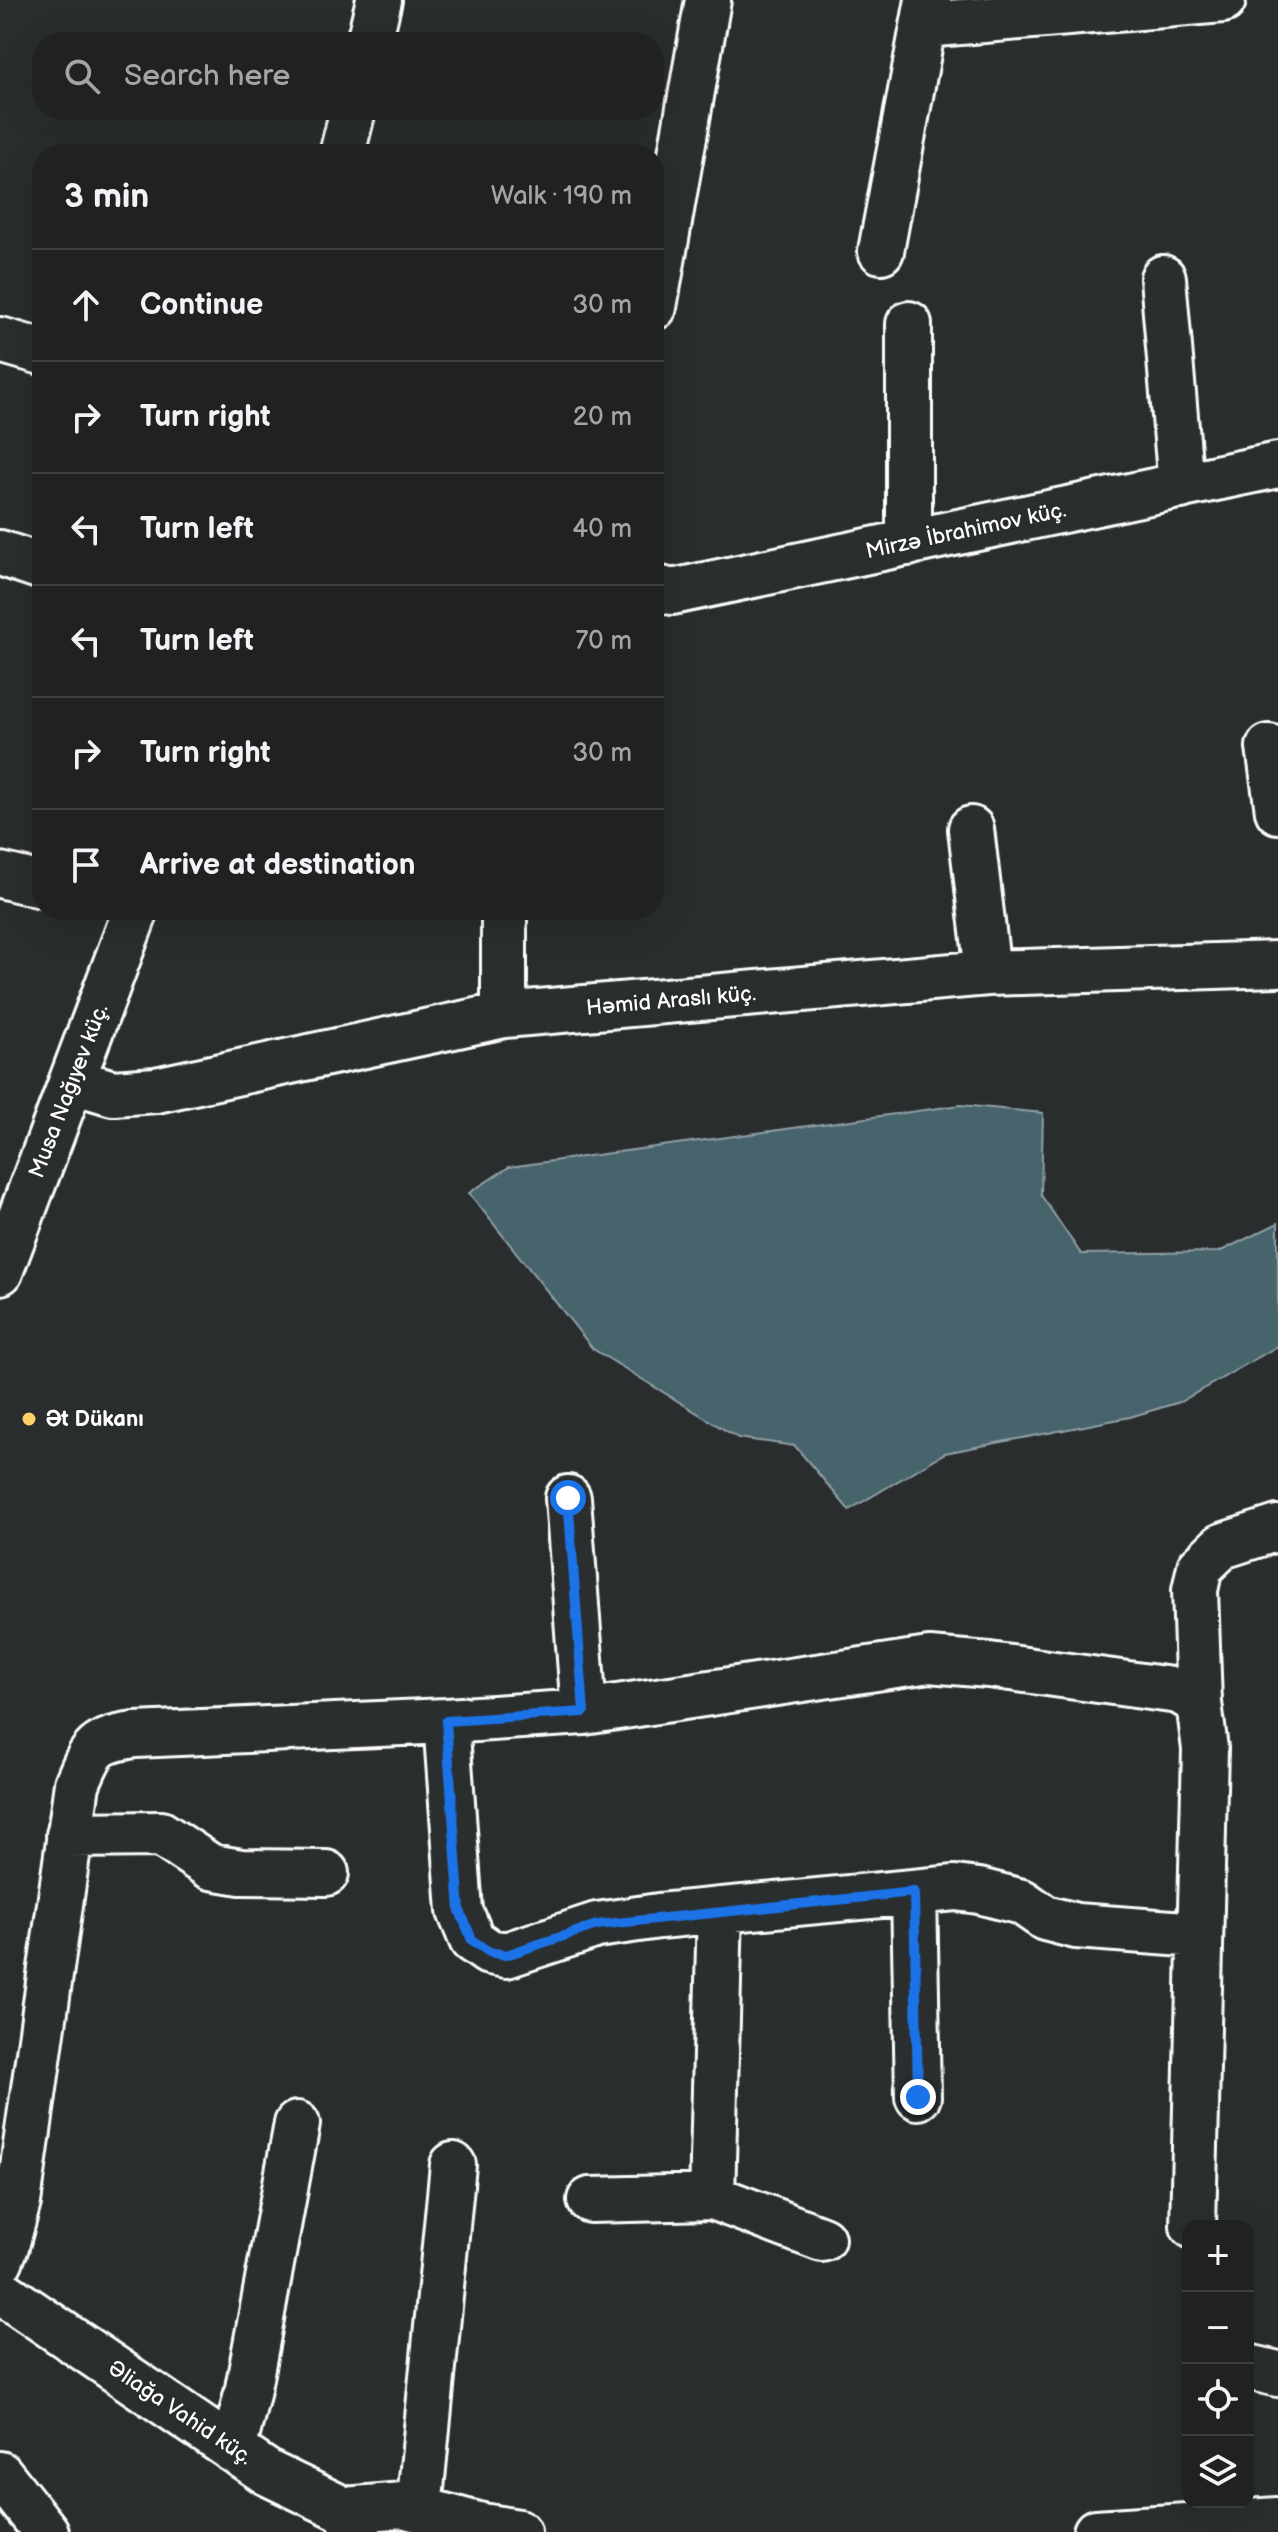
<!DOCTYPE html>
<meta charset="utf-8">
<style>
:root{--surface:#202222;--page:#2d2f2f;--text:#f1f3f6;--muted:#a2a4a5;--line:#3d3f40}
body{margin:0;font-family:"Balsamiq Sans",sans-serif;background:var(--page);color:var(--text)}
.controls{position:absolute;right:24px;bottom:24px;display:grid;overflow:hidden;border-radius:16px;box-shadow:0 8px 32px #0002}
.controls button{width:72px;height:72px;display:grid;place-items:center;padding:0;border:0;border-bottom:2px solid var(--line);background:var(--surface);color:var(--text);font:40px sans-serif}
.stop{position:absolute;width:24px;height:24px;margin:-18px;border:6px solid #1a73e8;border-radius:50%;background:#fff}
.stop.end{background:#1a73e8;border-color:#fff;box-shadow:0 2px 8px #0008}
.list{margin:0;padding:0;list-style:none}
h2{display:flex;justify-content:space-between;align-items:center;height:104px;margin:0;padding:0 32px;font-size:34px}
h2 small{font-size:26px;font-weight:400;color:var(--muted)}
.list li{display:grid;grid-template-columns:52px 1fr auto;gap:24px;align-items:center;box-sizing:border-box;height:112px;padding:0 32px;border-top:2px solid var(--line)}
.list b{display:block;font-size:30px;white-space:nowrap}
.list em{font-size:26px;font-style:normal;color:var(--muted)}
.icon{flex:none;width:44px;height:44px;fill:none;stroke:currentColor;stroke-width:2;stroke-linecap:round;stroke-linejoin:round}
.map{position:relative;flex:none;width:1278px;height:2532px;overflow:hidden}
.search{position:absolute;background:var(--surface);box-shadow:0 8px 32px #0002;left:32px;top:32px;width:632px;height:88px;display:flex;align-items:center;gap:20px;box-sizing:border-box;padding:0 28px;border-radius:32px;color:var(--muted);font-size:30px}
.panel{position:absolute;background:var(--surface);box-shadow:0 8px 32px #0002;left:32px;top:144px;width:632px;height:776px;border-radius:32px}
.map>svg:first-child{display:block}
.water{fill:#47636c;stroke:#91a1a7;stroke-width:2}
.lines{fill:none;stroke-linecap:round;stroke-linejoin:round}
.minor-casing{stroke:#fff;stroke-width:50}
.minor{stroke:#2a2d2e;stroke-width:44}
.route{stroke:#1a73e8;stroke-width:10}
.poi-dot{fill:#ffd166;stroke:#2a2d2e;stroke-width:3}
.labels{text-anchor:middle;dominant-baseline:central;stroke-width:7;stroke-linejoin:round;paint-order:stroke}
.street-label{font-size:22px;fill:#fff;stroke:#2a2d2e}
.poi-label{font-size:22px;font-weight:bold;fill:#fff;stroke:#2a2d2e;text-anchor:start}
</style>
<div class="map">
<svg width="1278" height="2532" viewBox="0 0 1278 2532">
<rect width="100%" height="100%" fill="#2a2d2e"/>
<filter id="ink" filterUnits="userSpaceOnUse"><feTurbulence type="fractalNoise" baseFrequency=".0125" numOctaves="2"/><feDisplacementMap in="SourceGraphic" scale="16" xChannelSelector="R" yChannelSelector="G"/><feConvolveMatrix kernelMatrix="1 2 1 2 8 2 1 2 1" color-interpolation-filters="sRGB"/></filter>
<g filter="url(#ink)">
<!-- water -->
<path class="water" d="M961 1105 1043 1113 1041 1195 1081 1254 1219 1252 1278 1223V1346L1180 1402 1130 1417 945 1453 849 1510 795 1446 738 1438 593 1349 469 1193 509 1167Z"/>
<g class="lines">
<!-- minor casing -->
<g class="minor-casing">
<path id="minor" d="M924 25 1223 0
M369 42 379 0
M342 154 353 110
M881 251 928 0
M1163 278 1181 486
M654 307 708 0
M909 324V543
M0 340 42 352
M0 553 42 567
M654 587 672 592 1278 465
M1269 747 1278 811
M971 829 988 973
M0 875 42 885
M504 910V1015
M73 1081 113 1093 156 1090 504 1015 988 973 1278 964
M0 1272 136 910
M568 1498 584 1712
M1199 1703 1195 1590 1200 1567 1222 1546 1278 1528
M446 1721 584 1712 929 1660 989 1665 1179 1691 1199 1703 1205 1749 1193 2226
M69 1835 161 1834 211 1867 241 1872 326 1873
M914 1892 918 2097
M712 2197 720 1910
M590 2200 712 2197 822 2239
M0 2261 6 2246 18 2202 77 1784C92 1747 95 1741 135 1735L446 1721 460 1911 472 1940 489 1952 506 1955 597 1925 659 1916 955 1888 979 1891 1022 1902 1045 1918 1076 1926 1199 1935
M0 2291 268 2473 345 2510 358 2532
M1248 2367 1278 2374
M233 2450 247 2394 297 2124
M0 2474 46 2532
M419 2509 453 2165
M345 2510 403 2505 482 2526 518 2532
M1096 2532 1278 2520"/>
</g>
<!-- minor -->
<use href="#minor" class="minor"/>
</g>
</g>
<g class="lines" filter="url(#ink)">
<!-- route -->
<path class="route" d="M568 1498 584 1712 446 1721 460 1911 472 1940 489 1952 506 1955 597 1925 914 1892 918 2097"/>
</g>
<!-- markers -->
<circle class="poi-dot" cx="29" cy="1419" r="8"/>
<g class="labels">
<!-- street labels -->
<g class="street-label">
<text transform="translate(966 531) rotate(-12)">Mirzə İbrahimov küç.</text>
<text transform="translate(671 1001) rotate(-5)">Həmid Araslı küç.</text>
<text transform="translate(69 1091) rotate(-69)">Musa Nağıyev küç.</text>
<text transform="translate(180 2413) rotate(34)">Əliağa Vahid küç.</text>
</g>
<!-- poi labels -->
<g class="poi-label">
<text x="45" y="1419">Ət Dükanı</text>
</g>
</g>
</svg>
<div class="controls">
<button>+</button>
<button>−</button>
<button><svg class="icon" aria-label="locate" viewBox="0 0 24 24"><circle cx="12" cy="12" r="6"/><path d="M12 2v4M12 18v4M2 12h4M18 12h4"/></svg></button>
<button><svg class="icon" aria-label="layers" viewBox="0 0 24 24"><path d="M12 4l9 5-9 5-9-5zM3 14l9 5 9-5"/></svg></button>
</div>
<div class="stop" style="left:568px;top:1498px"></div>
<div class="stop end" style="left:918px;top:2097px"></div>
<div class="search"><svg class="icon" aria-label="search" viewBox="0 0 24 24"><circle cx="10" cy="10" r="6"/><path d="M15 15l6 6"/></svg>Search here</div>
<section class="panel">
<h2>3 min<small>Walk · 190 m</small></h2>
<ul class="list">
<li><svg class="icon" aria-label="ahead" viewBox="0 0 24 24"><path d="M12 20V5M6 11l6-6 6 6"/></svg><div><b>Continue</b></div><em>30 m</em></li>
<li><svg class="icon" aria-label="right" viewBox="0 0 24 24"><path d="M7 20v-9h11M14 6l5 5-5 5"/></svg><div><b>Turn right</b></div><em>20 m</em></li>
<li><svg class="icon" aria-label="left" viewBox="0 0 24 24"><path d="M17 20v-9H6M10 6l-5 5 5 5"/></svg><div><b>Turn left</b></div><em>40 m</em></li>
<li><svg class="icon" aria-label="left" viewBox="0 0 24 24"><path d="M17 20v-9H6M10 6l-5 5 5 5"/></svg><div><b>Turn left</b></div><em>70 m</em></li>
<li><svg class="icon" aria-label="right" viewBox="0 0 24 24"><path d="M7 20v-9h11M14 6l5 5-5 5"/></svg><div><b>Turn right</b></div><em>30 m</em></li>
<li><svg class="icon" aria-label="arrive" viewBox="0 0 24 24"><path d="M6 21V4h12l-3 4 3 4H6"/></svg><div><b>Arrive at destination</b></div></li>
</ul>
</section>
</div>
